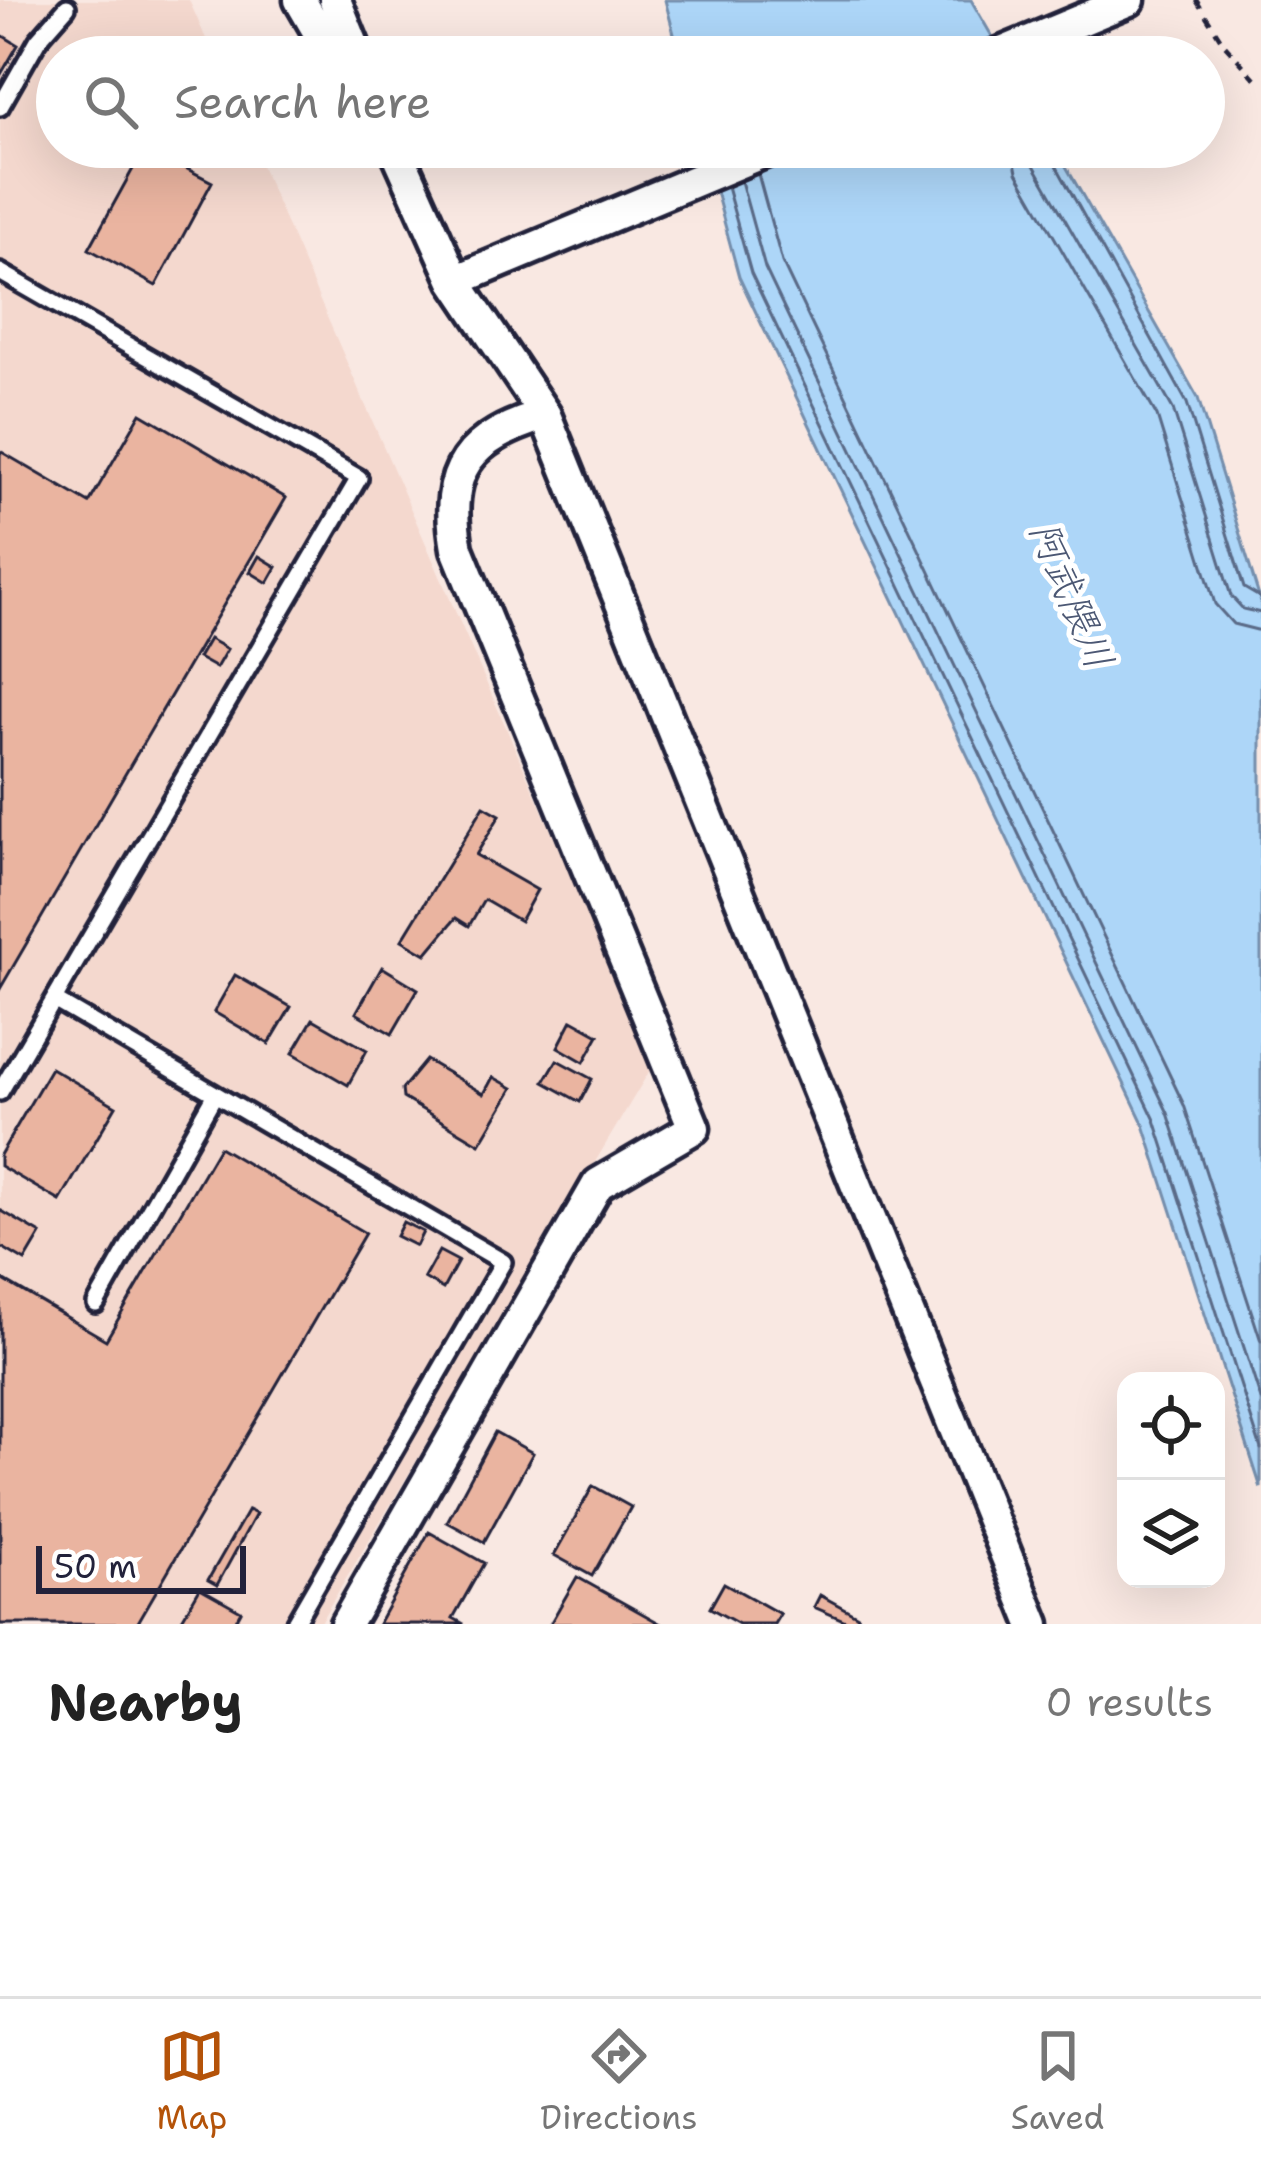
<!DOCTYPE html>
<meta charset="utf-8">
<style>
:root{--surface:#fff;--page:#f6f6f6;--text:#222;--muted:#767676;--line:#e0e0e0;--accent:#b45309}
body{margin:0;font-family:"Shantell Sans","Klee One",sans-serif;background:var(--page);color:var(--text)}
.controls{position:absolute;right:36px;bottom:36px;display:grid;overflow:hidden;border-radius:24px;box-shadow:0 12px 48px #0002}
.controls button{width:108px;height:108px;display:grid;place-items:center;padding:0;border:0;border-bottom:3px solid var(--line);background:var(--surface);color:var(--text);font:60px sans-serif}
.scale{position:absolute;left:36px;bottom:30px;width:210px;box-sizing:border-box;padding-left:12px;border:6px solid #22223b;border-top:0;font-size:33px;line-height:42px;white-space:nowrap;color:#22223b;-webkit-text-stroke:9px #fff;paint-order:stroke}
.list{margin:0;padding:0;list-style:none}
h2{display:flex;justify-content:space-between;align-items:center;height:156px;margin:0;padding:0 48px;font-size:51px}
h2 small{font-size:39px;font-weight:400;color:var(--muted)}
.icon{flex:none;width:66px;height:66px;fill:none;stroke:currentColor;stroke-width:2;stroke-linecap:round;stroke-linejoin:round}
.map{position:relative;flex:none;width:1261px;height:1624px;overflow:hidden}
.search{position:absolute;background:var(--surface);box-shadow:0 12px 48px #0002;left:36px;right:36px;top:36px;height:132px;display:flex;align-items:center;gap:30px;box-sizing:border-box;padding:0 42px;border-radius:66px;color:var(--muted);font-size:45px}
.sheet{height:372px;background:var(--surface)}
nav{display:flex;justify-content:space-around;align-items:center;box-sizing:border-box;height:168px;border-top:3px solid var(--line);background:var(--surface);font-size:33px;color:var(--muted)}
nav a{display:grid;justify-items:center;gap:6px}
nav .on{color:var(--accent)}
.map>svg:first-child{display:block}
.built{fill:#f4d8ce}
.water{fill:#add6f8;stroke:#758eac;stroke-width:3}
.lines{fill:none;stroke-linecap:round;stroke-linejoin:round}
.shore{stroke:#5a6a87;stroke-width:3}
.building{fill:#eab4a0;stroke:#22223b;stroke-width:3}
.service-casing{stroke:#22223b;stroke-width:24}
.minor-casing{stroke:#22223b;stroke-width:39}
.path{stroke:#22223b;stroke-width:4.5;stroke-dasharray:9 9;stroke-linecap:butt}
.service{stroke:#fff;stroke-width:15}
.minor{stroke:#fff;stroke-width:30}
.labels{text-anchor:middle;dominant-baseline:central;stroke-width:10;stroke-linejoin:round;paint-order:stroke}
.water-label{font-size:39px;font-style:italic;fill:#4c5874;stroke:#fff}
</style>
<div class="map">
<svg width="1261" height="1624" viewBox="0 0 1261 1624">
<rect width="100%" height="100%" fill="#f9e8e2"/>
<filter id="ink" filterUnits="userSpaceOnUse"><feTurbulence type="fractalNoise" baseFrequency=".00833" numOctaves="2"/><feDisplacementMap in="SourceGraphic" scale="24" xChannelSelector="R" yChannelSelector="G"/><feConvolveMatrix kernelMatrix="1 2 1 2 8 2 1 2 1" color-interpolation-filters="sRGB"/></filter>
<g filter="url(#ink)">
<!-- built -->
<path class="built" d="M0 0H189L214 57H57V147H253L653 1065 319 1624H0Z"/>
<!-- water -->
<path class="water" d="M665 0H971L1004 57H680Z
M704 147H1055L1198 398 1261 603V1488L1144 1125 739 277Z"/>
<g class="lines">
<!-- shore -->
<path class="shore" d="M1012 147 1017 172 1157 416 1215 604 1233 624 1261 631
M1030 147 1034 165 1173 409 1231 596 1243 609 1261 613
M1046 147 1187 403 1244 588 1261 598
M758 174 782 262 1184 1105 1261 1341
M741 181 765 268 1168 1113 1261 1400
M727 187 751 273 1155 1120 1261 1449"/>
</g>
<!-- building -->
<path class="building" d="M0 34 18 45 0 76Z
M145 147 212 182 156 286 89 249Z
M141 413 286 498 0 989V451L89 503Z
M259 556 277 567 268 583 250 572Z
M209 639 227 649 216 668 198 658Z
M484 806 500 815 476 855 537 890 520 921 484 900 469 926 456 918 426 954 402 940Z
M382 967 418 989 392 1034 356 1013Z
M235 975 291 1007 269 1044 214 1012Z
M313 1019 367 1050 348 1085 293 1053Z
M572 1020 599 1035 584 1062 558 1047Z
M426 1060 484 1094 493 1077 513 1088 480 1144 403 1098 402 1089Z
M557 1060 592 1079 580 1102 544 1082Z
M51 1068 116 1106 60 1201 0 1166V1155Z
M219 1147 365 1233 137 1624H0V1278L106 1340Z
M0 1210 41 1234 25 1261 0 1246Z
M403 1222 423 1232 416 1246 396 1236Z
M439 1251 458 1261 443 1289 424 1278Z
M495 1432 533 1453 484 1542 447 1522Z
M593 1486 631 1507 592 1576 554 1555Z
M248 1510 256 1514 217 1585 208 1580Z
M429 1532 484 1563 453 1618 464 1624H378Z
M577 1577 661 1624H550Z
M724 1583 780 1614 774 1624H739L710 1608Z
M200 1588 241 1611 234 1624H179Z
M820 1595 858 1616 853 1624 814 1607Z"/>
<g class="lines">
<!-- service casing -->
<g class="service-casing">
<path id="service" d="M0 107 38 40 67 7
M0 272 359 478 0 1092
M54 1000 503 1262 294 1624
M96 1304 215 1094"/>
</g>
<!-- minor casing -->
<g class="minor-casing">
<path id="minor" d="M300 0 333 57
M335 0 358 57
M992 57 1129 0
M395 147 455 281 545 415 1034 1624
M455 281 776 147
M346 1624 598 1184 694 1128 457 549C443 469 468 438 545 415"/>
</g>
<!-- path -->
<path class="path" d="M1196 0 1224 44 1261 85"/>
<!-- service -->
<use href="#service" class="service"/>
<!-- minor -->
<use href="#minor" class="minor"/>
</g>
</g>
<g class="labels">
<!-- water labels -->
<g class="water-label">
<text transform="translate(1072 595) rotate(67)">阿武隈川</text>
</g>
</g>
</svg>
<div class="controls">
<button><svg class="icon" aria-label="locate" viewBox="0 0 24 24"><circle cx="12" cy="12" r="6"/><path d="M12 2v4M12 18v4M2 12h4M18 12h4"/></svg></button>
<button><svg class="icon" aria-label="layers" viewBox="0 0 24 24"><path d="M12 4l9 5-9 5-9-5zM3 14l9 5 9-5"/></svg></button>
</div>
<div class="scale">50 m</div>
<div class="search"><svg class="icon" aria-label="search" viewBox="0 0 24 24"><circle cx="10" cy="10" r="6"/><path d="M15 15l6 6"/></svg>Search here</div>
</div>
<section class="sheet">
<h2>Nearby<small>0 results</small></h2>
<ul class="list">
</ul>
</section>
<nav>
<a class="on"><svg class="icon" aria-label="map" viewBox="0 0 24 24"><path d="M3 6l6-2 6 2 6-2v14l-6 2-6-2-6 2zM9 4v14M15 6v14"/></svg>Map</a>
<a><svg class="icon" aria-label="directions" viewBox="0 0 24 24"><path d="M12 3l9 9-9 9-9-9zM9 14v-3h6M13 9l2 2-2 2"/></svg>Directions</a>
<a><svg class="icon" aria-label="saved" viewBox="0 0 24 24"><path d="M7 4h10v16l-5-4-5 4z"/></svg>Saved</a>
</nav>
